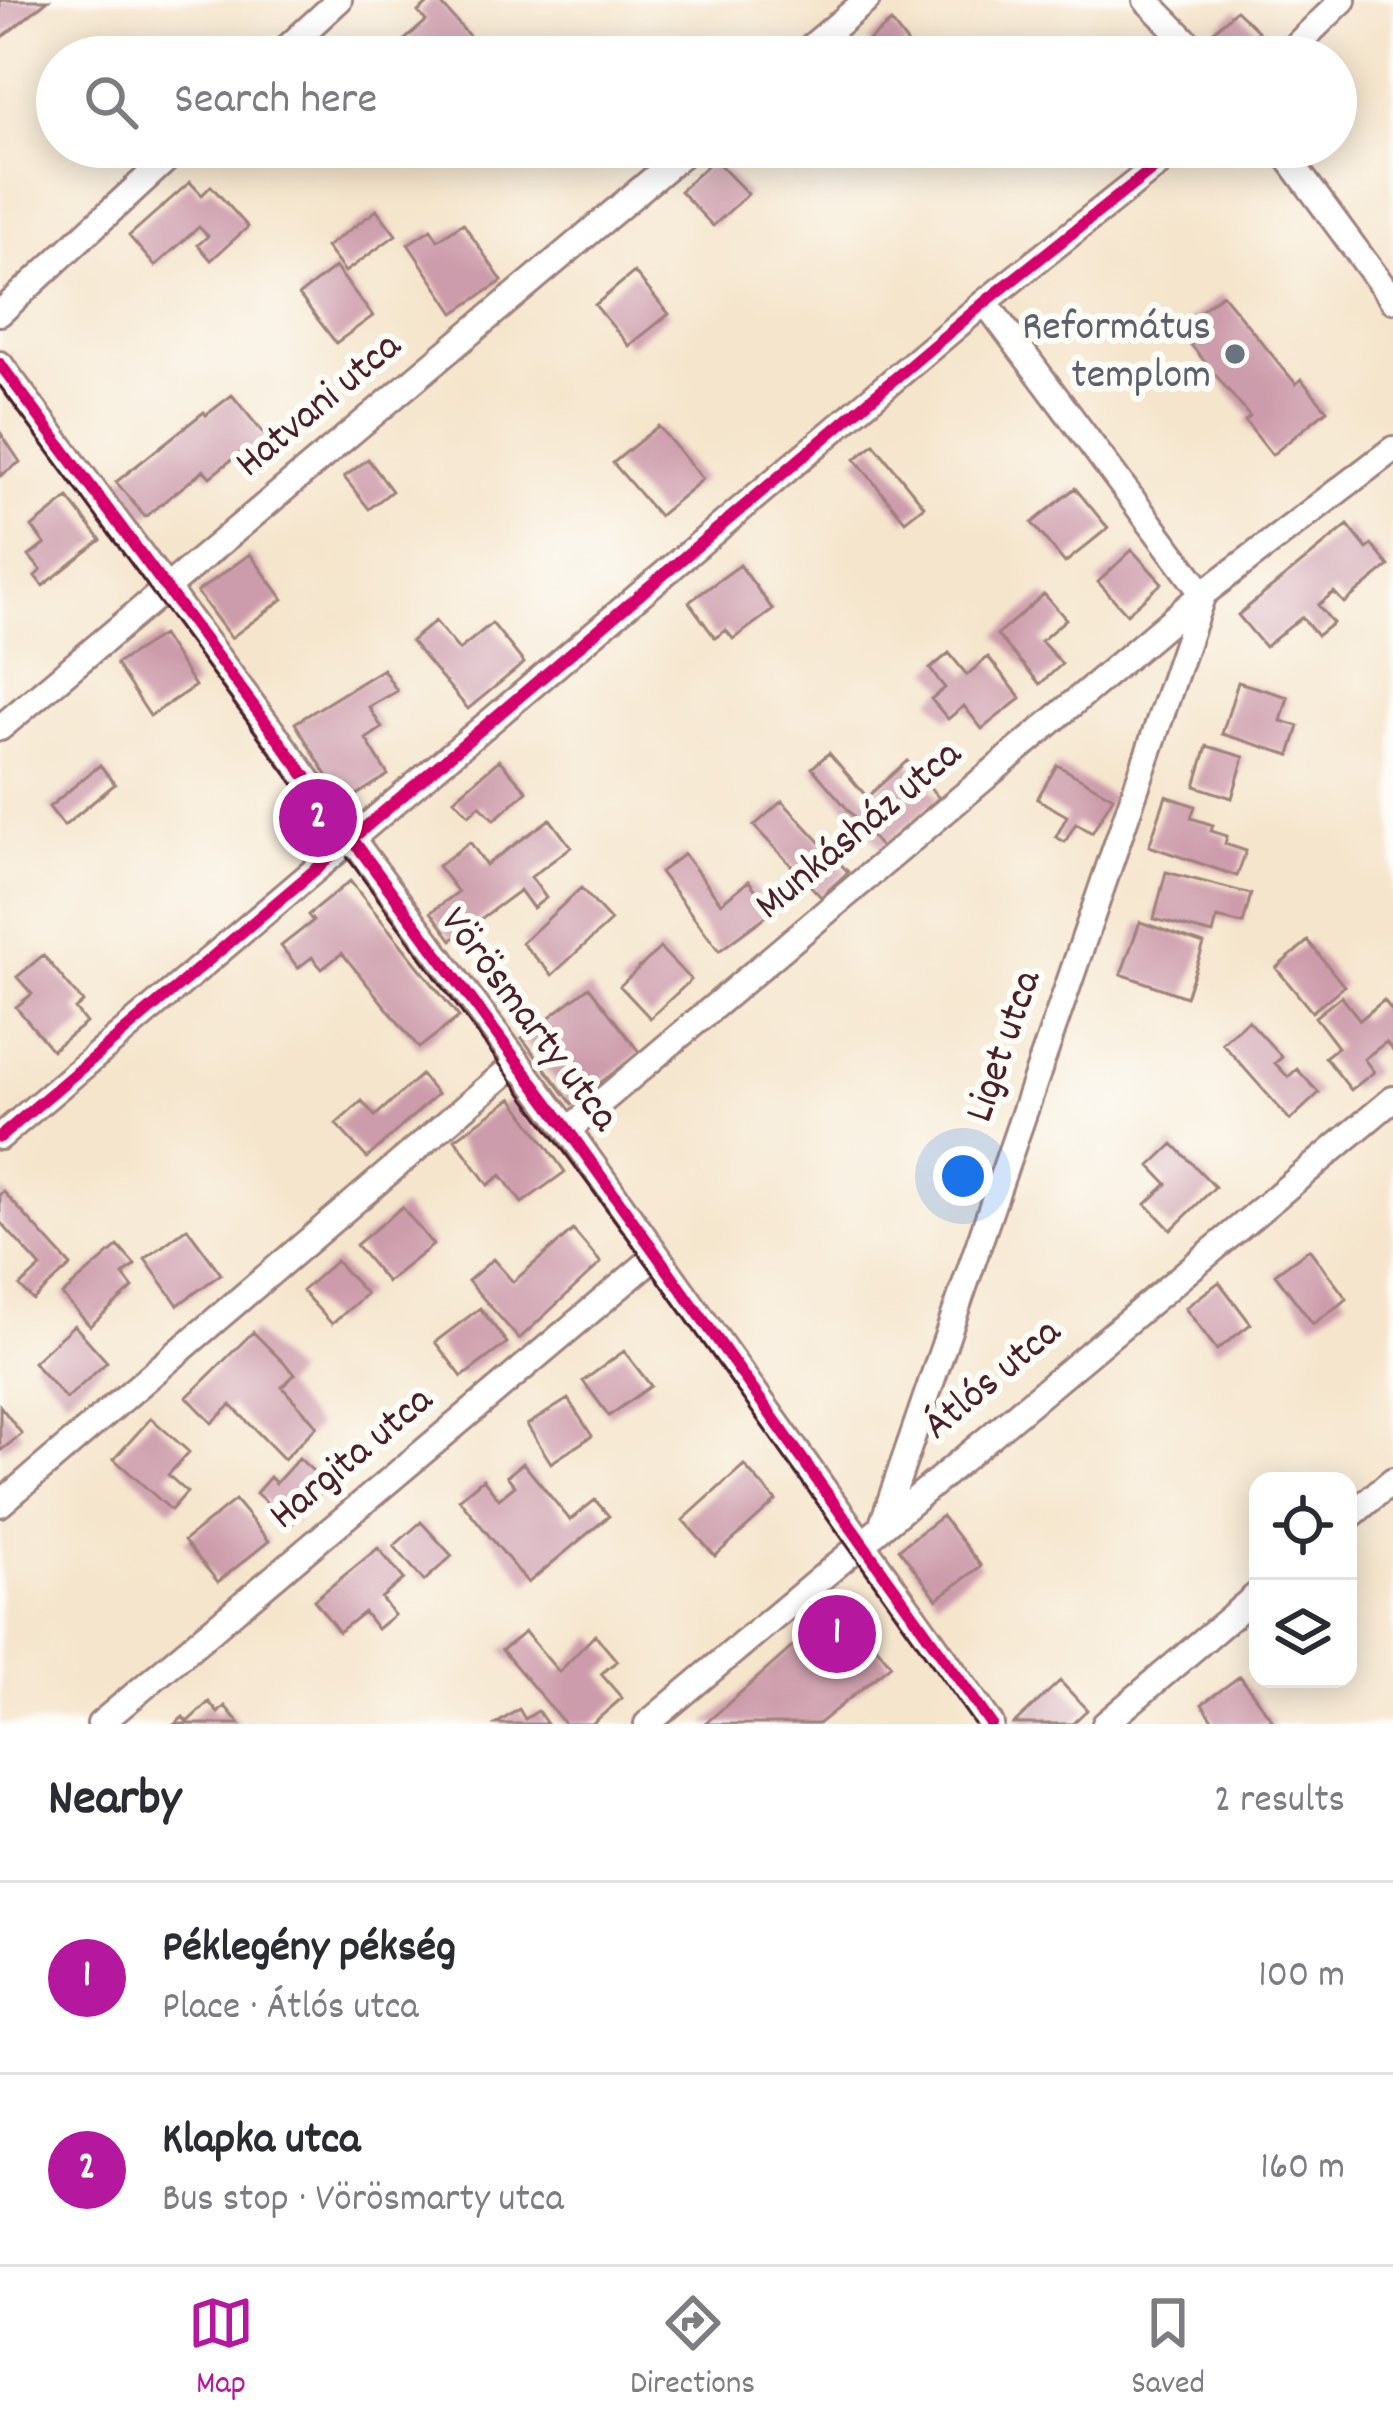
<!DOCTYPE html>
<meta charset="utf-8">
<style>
:root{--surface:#fff;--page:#f7f7f7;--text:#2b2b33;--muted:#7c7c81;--line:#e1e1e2;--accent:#b5179e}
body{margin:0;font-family:Dekko,sans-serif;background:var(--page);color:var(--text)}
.controls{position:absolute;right:36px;bottom:36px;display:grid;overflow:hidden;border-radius:24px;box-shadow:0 6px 30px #0003}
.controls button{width:108px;height:108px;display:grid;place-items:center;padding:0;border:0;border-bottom:3px solid var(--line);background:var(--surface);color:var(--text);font:60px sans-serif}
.you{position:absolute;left:963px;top:1176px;width:42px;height:42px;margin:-30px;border:9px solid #fff;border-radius:50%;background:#1a73e8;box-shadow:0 0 0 18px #1a73e833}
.badge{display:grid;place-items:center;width:78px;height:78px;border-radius:50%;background:var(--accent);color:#fff;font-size:39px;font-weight:700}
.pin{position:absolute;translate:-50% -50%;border:6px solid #fff;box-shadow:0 3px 12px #0006}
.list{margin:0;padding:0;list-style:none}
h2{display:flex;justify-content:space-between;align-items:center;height:156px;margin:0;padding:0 48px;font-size:51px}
h2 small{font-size:39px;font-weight:400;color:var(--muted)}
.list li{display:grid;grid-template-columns:78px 1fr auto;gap:36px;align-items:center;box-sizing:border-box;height:192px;padding:0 48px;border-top:3px solid var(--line)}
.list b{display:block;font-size:45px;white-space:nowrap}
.list p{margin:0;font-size:39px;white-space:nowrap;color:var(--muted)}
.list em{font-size:39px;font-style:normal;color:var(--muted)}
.icon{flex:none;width:66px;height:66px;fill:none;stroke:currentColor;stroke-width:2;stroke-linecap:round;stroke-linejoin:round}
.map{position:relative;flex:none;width:1393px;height:1724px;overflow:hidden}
.search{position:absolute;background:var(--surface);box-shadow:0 6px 30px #0003;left:36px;right:36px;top:36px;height:132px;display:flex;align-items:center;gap:30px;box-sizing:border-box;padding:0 42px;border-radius:66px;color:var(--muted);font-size:45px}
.sheet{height:540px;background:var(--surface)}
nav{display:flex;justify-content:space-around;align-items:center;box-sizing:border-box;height:168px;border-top:3px solid var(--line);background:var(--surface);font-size:33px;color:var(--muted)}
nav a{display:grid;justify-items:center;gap:6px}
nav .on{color:var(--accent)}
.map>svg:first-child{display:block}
.building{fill:#cd9cac}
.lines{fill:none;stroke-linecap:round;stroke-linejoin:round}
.street-casing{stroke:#a0827c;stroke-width:30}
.street{stroke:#fff;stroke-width:24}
.tram{stroke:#4a1f2b;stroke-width:3}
.cycleway-casing{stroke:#fdfcf7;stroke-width:20}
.cycleway{stroke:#d6006c;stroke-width:12}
.worship-dot{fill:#6b7280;stroke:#fdfcf7;stroke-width:4.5}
.labels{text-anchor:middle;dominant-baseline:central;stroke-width:12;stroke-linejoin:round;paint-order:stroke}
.worship-label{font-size:42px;fill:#5b616d;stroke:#fdfcf7;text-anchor:end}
.street-label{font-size:42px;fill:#4a1f2b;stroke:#fdfcf7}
</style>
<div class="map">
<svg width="1393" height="1724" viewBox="0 0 1393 1724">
<rect width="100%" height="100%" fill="#fdfcf7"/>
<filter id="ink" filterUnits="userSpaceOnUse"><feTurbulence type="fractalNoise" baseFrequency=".00833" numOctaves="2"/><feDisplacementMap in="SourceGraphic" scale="24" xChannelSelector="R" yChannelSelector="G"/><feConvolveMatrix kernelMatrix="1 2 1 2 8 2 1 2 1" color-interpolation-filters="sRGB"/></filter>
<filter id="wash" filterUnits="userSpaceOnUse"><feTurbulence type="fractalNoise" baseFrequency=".004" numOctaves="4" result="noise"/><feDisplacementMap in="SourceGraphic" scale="48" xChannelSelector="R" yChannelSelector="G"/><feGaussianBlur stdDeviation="2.7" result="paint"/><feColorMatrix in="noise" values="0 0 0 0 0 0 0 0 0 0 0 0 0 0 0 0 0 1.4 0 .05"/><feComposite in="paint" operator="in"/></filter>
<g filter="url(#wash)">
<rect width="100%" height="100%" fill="#f5e5cc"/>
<g id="blocks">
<!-- building -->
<path class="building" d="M0 0H48L0 39Z
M432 0H438L476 44 461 57H397L392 51 426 21 418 12Z
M1236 10 1258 31 1237 53 1214 31Z
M891 22 908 44 891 57H881L868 41Z
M714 159 748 194 713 226 680 191Z
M190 182 202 195 211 186 248 227 211 260 198 245 208 236 199 227 155 266 129 236Z
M377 210 396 235 345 272 326 247Z
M463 223 502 281 454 313 408 244 431 229 438 240Z
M335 267 373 316 336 343 299 295Z
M634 272 669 314 629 346 595 305Z
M1222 294 1296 384 1301 379 1327 410 1272 455 1245 421 1250 417 1178 329Z
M232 395 269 440 245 459 240 453 210 477 204 470 145 517 116 482 204 412 206 415Z
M658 426 703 479 659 516 613 463Z
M0 432 20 462 0 476Z
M874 444 924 506 905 521 855 459Z
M368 459 392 491 369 509 344 477Z
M1075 488 1108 528 1065 563 1032 523Z
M68 498 101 540 43 586 35 576 41 570 29 556 45 544 32 527Z
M1348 525 1367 549 1372 545 1389 566 1344 603 1334 592 1318 605 1333 623 1317 636 1302 617 1265 647 1238 615Z
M1132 550 1162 583 1127 614 1098 582Z
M250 554 283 599 231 638 197 592Z
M740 565 773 610 733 639 726 630 715 638 689 602Z
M1044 594 1066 619 1041 641 1062 664 1040 684 997 635Z
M435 621 459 650 492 623 524 663 468 709 411 641Z
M162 635 195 686 150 716 116 664Z
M949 653 967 675 988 657 1021 698 982 729 964 706 948 719 931 699 945 688 930 669Z
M383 669 397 691 369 707 382 728 366 739 388 775 344 803 295 723Z
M1238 682 1288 697 1281 721 1299 726 1290 755 1222 734Z
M1207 746 1244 757 1232 798 1195 786Z
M829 753 867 797 907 761 939 798 881 848 812 768Z
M499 760 527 791 494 820 480 805 469 815 454 799Z
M100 765 115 784 64 826 49 807Z
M1057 765 1113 797 1092 833 1076 823 1065 842 1056 837 1067 816 1037 799Z
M1166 796 1195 806 1191 818 1213 825 1211 831 1227 836 1225 844 1246 851 1237 876 1149 846Z
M782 801 848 872 821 897 754 826Z
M550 819 571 847 531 877 546 898 533 908 520 890 452 940 431 912 458 892 438 866 470 842 486 865Z
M684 854 721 903 749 881 772 912 719 951 660 872Z
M1166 872 1251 894 1243 924 1217 918 1213 934 1154 919Z
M350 881 459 1017 419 1048 342 953 322 969 312 957 298 968 281 946 313 921 308 915Z
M581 888 611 921 552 975 522 943Z
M1140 922 1204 944 1186 997 1121 974Z
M1308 941 1344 986 1312 1012 1276 968Z
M660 948 691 980 650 1018 620 986Z
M43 955 83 1002 75 1009 86 1023 52 1050 16 1007 32 994 17 977Z
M589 987 640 1053 572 1104 522 1038Z
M1341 996 1360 1020 1384 1000 1393 1012V1050L1386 1042 1364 1059 1374 1072 1351 1090 1325 1057 1338 1047 1315 1017Z
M1248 1020 1282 1057 1275 1063 1288 1077 1297 1069 1319 1093 1290 1120 1222 1043Z
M421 1075 437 1094 367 1158 336 1124 362 1101 375 1116Z
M512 1098 565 1172 522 1203 501 1175 488 1185 455 1139Z
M1173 1144 1215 1187 1171 1230 1146 1204 1167 1184 1150 1166Z
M3 1191 71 1266 33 1300 20 1286 41 1267 0 1222V1194Z
M402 1207 433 1245 387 1282 356 1245Z
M187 1228 221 1274 178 1305 145 1259Z
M573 1230 601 1263 519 1339 468 1281 493 1259 513 1282Z
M118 1246 135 1265 123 1275 133 1288 90 1326 62 1295Z
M1309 1249 1347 1299 1313 1324 1275 1274Z
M336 1261 366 1294 332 1324 302 1291Z
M1219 1282 1251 1324 1217 1350 1185 1308Z
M480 1308 507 1343 462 1377 435 1342Z
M74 1325 107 1362 66 1399 33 1362Z
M253 1332 295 1374 282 1387 317 1426 284 1459 231 1405 212 1423 187 1397Z
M624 1351 651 1386 609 1416 583 1381Z
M568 1399 592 1436 551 1463 527 1425Z
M0 1406 22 1434 0 1451Z
M151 1418 189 1452 168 1475 187 1492 171 1510 114 1459Z
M299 1458 328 1485 291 1525 256 1493 270 1477 276 1483Z
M523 1463 570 1520 595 1500 609 1516 528 1583 459 1499 483 1479 499 1499 515 1486 507 1476Z
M744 1465 776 1501 715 1556 683 1520Z
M235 1500 269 1541 218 1582 184 1541Z
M942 1516 981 1566 937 1599 899 1549Z
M421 1522 452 1556 424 1581 394 1546Z
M378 1548 404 1579 381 1598 394 1615 377 1629 364 1612 339 1632 314 1600Z
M842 1603 891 1665 818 1724H705Z
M525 1632 559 1672 595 1635 617 1661 601 1674 622 1698 592 1724H565L502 1650Z
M1240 1676 1275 1724H1216L1202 1704Z
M1060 1681 1087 1710 1072 1724H1014Z
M209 1702 218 1713 225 1706 240 1724H175L183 1717 187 1722Z
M519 1709 525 1719 538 1711 547 1724H496Z"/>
</g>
</g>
<g filter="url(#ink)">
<use href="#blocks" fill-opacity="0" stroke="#a0827c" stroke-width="3"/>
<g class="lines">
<!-- street casing -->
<g class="street-casing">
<path id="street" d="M1146 0 1202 57
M277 57 339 0
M799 57 867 0
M1284 57 1343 0
M1280 147 1393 300
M985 302 1203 594 1393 449
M0 313 180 147
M0 364 568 1130 991 1724
M0 728 691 147
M568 1130 1201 595
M0 1137 985 302 1180 147
M0 1504 518 1062
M1348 1518 1393 1480
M882 1525 1203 594
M100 1724 657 1255
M647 1724 1393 1099
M1105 1724 1258 1594"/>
</g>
<!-- street -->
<use href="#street" class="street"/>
<!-- tram -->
<path class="tram" d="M0 386 647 1264 974 1724"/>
<!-- cycleway casing -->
<g class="cycleway-casing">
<path id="cycleway" d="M0 364 568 1130 991 1724
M0 1137 985 302 1180 147"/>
</g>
<!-- cycleway -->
<use href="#cycleway" class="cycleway"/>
</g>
</g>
<!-- markers -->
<circle class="worship-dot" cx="1235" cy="354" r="12"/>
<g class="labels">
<!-- worship labels -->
<g class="worship-label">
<text x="1211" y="330">Református<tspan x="1211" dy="48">templom</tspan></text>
</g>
<!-- street labels -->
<g class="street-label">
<text transform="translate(320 407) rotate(-40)">Hatvani utca</text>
<text transform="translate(860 832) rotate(-40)">Munkásház utca</text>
<text transform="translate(527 1021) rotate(53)">Vörösmarty utca</text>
<text transform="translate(1006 1047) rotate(-71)">Liget utca</text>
<text transform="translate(994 1381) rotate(-40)">Átlós utca</text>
<text transform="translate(353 1460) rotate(-40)">Hargita utca</text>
</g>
</g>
</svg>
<div class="controls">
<button><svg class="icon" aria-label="locate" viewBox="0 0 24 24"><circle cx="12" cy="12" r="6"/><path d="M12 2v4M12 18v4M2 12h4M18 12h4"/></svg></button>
<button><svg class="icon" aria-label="layers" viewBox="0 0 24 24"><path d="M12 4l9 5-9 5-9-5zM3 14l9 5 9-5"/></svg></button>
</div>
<div class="you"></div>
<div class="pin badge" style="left:837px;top:1634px">1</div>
<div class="pin badge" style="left:318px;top:818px">2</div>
<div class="search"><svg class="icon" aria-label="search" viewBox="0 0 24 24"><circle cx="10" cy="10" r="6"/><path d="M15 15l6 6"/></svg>Search here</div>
</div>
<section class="sheet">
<h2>Nearby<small>2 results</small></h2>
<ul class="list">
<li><span class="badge">1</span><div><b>Péklegény pékség</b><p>Place · Átlós utca</p></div><em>100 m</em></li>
<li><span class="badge">2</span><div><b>Klapka utca</b><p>Bus stop · Vörösmarty utca</p></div><em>160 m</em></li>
</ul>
</section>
<nav>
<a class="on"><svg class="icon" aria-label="map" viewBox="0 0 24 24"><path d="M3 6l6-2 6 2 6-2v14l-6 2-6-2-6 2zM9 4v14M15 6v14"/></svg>Map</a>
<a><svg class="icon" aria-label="directions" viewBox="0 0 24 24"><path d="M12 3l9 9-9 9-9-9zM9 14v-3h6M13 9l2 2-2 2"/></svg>Directions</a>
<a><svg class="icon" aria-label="saved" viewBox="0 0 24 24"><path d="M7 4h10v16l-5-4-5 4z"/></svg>Saved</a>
</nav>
